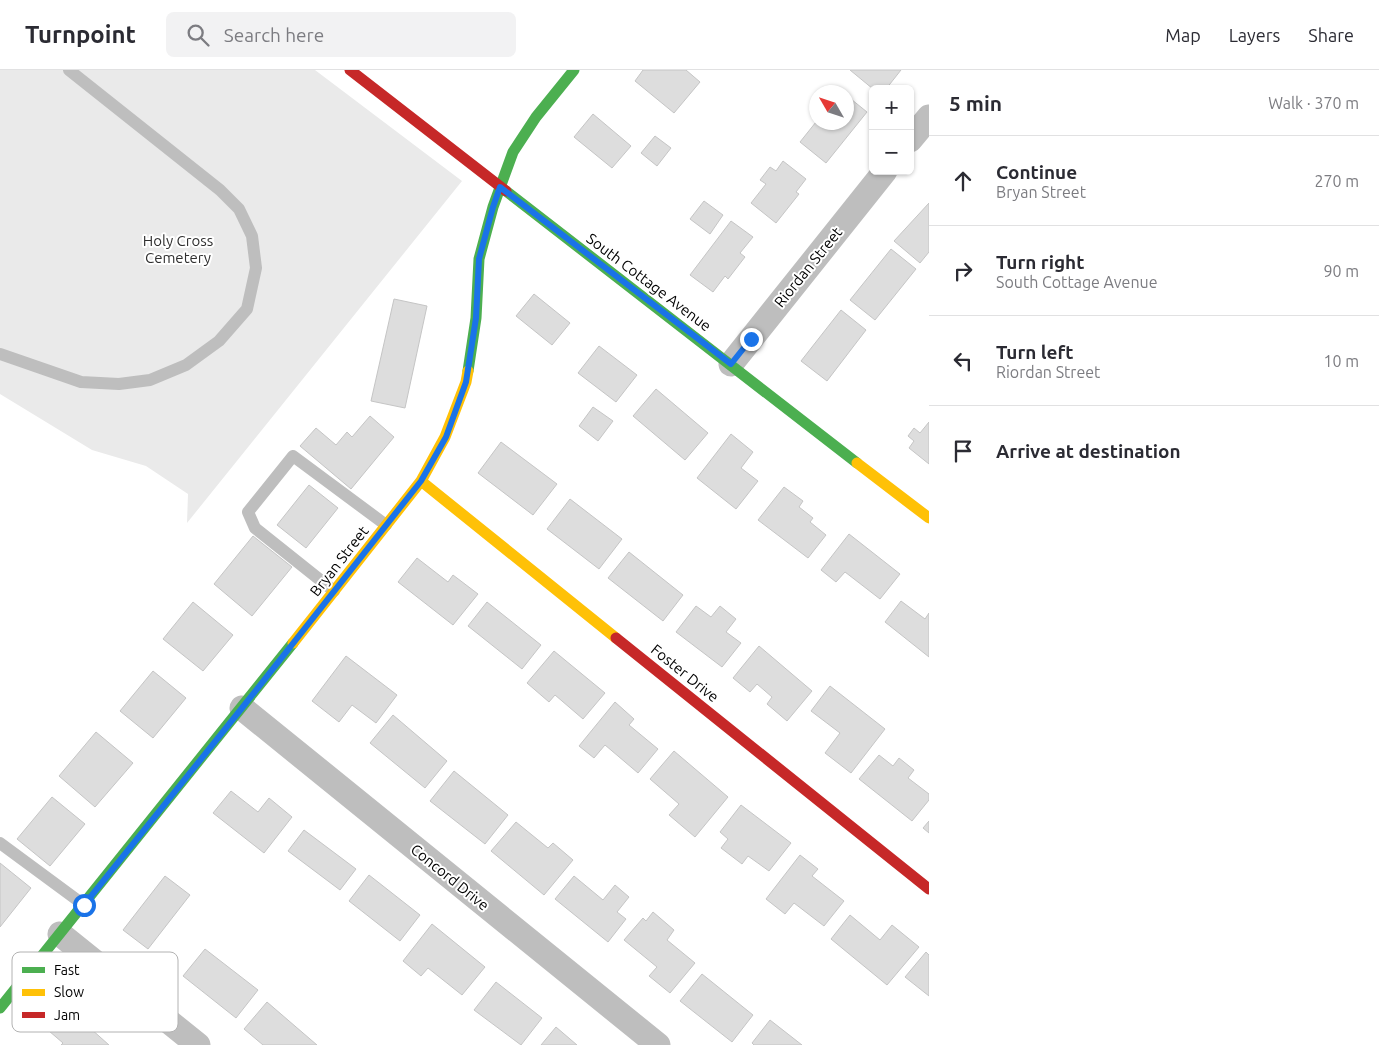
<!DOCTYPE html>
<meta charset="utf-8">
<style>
:root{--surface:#fff;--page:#f2f2f3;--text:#2b2b33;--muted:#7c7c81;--line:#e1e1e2}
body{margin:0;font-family:Ubuntu,sans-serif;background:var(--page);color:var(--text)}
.controls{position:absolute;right:15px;top:15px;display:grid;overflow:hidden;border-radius:8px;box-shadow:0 1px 4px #0004}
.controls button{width:45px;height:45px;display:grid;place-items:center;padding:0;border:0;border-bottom:1px solid var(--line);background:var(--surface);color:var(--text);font:25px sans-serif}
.compass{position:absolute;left:809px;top:15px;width:45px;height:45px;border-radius:50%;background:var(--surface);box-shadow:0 1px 4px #0004;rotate:309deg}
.stop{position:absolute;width:15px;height:15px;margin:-11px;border:4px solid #1a73e8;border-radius:50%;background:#fff}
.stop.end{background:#1a73e8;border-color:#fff;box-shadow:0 1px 5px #0008}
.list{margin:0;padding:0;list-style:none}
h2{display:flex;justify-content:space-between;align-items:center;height:65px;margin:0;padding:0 20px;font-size:21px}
h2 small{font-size:16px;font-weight:400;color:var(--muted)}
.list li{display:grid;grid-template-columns:32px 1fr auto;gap:15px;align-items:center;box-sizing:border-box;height:90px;padding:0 20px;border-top:1px solid var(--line)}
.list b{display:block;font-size:19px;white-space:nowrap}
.list p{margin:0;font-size:16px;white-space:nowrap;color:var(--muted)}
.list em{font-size:16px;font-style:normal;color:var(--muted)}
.icon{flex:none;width:28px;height:28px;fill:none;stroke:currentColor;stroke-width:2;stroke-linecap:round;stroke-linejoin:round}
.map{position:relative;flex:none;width:929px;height:975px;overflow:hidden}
header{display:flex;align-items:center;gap:30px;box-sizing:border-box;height:70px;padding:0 25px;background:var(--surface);border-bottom:1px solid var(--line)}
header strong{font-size:24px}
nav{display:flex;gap:28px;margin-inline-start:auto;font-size:18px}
.search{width:350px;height:45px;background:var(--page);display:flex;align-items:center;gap:12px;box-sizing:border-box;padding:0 18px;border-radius:8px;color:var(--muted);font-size:19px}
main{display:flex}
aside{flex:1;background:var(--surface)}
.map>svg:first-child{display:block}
.green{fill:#eaeaea}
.building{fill:#ddd;stroke:#c5c5c5}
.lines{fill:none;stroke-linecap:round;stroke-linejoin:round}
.lane{stroke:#bebebe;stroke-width:12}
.street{stroke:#bebebe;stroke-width:25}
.fast{stroke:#4caf50;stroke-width:11}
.slow{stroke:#ffc107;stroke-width:11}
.jam{stroke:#c62828;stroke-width:11}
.route{stroke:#1a73e8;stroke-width:6}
.labels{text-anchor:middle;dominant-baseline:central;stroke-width:4;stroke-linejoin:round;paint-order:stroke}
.park-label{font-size:15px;fill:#303030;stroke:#fff}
.street-label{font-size:15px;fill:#000;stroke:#fff}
.key{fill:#fff;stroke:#b2b2b2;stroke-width:1}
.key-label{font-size:14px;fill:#000}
</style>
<header>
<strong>Turnpoint</strong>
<div class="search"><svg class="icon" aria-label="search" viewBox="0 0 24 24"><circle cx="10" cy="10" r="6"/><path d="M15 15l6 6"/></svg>Search here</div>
<nav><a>Map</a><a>Layers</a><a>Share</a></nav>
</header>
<main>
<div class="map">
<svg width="929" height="975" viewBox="0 0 929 975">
<rect width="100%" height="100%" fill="#fff"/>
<!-- green -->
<path class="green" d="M0 0H315L462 111 187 453 188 424 146 396 92 380 0 324Z"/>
<!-- building -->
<path class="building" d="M643 0H686L700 12 674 43 635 11Z
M850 0H901L886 19H873Z
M846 25 867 42 826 93 800 72 816 52H846Z
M593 44 631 76 612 98 574 67Z
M655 66 671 78 657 96 641 83Z
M783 91 806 109 796 122 799 124 776 153 751 133 766 114 760 110 770 97 776 101Z
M704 131 723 145 710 164 690 149Z
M929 133V182L920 193 894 171Z
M731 151 753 167 740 183 745 187 728 209 725 206 713 222 690 205Z
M891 179 916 199 875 250 850 230Z
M534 224 570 253 552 275 516 246Z
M394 229 427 236 405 338 371 331Z
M841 240 866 260 827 311 801 291Z
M599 276 637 305 616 332 578 303Z
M656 319 708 363 685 390 633 346Z
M593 337 613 351 598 371 579 356Z
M370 346 394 367 351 419 300 376 316 358 336 375 347 362 352 367Z
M929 352V394L909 378 914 371 908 366 914 358 920 363Z
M731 364 753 382 741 398 758 411 736 439 697 408Z
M501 372 557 414 533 445 478 403Z
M309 415 338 438 306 478 277 455Z
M784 417 803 431 799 437 813 448 810 452 826 465 808 488 758 450Z
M570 429 622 469 599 499 547 459Z
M849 464 900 504 880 529 845 502 836 512 821 500Z
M253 466 292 497 252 546 214 514Z
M629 482 683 525 663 551 608 508Z
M417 488 448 512 453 505 478 524 453 555 398 512Z
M901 531 925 549 929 543V587L885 552Z
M193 532 233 565 203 601 163 569Z
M487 532 541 575 522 599 468 556Z
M696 536 711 547 720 536 736 549 726 562 741 573 722 597 676 562Z
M759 576 812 621 787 651 767 634 772 627 757 614 750 622 733 608Z
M554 581 605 623 583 649 555 625 549 632 527 613Z
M346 586 397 625 376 653 352 635 339 652 312 631Z
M153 601 186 628 153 668 120 641Z
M830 616 885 659 851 703 825 683 840 663 811 641Z
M615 632 634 649 629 655 658 679 638 703 605 675 594 688 579 676Z
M393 645 447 691 425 718 370 673Z
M96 662 133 693 95 737 59 706Z
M674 681 728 727 695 767 669 745 679 734 650 709Z
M879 685 893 696 899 688 914 700 908 708 929 724V730L912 751 859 709Z
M454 701 508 745 485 774 430 731Z
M231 721 258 742 269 728 292 747 264 783 213 743Z
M52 727 85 754 50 796 17 769Z
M741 735 791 773 769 801 748 786 742 794 721 778 728 769 720 762Z
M929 751V763L923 758Z
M516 752 548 778 553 773 573 790 544 825 491 781Z
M304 760 356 799 340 820 288 781Z
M800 785 818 799 812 806 844 831 824 856 794 833 785 844 766 829Z
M0 793 31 818 0 857Z
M369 805 420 845 400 871 349 831Z
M165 806 190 825 148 879 123 860Z
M574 806 603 830 615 815 629 827 617 842 626 849 608 872 555 829Z
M653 842 674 860 667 870 695 893 670 923 649 906 657 897 624 870 643 848 646 851Z
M850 845 880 870 892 855 919 877 887 915 831 869Z
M432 854 485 897 462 925 428 898 421 906 403 891Z
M205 879 258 920 236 948 183 906Z
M926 882 929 885V926L905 907Z
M702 904 753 945 732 972 680 931Z
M496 912 542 948 521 975 474 940Z
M267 932 317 975H263L244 959Z
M62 933 109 975H61L63 973 42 955Z
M770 950 802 975H754L752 973Z
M556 957 577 975H541Z"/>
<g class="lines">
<!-- lane -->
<path class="lane" d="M0 284 81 312 119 314 150 310 186 295 219 271 247 239 256 198 252 166 239 139 220 120 69 0
M334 521 255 458 248 442 293 386 386 455
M0 773 84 835"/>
<!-- street -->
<path class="street" d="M910 70 929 47
M731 294 885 101
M242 638 658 975
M60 864 198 975"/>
<!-- fast -->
<path class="fast" d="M506 121 857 393
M468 301 476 248 479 189 493 137 513 82 536 47 574 0
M0 938 293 573"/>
<!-- slow -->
<path class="slow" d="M857 393 929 448
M421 411 616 568
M293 573 421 411 445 367 466 312 468 301"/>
<!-- jam -->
<path class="jam" d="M350 0 506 121
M616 568 929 819"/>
</g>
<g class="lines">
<!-- route -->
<path class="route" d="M84 835 242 638 421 411 446 367 466 312 476 248 479 189 493 137 500 117 731 294 751 269"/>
</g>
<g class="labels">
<!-- park labels -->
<g class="park-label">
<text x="178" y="170">Holy Cross<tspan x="178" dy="17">Cemetery</tspan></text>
</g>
<!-- street labels -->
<g class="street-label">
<text transform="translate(808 197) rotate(-51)">Riordan Street</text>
<text transform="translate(649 212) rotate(37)">South Cottage Avenue</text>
<text transform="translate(339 491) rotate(-52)">Bryan Street</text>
<text transform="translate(685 603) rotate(39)">Foster Drive</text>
<text transform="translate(450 807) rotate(39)">Concord Drive</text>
</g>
</g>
<!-- legend -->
<rect x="12" y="882" width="166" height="80" rx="8" class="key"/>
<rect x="22" y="897" width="23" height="6" fill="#4caf50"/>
<rect x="22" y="919" width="23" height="7" fill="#ffc107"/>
<rect x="22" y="942" width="23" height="6" fill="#c62828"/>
<g class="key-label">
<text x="54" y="905">Fast</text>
<text x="54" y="927">Slow</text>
<text x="54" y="950">Jam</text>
</g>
</svg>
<div class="controls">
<button>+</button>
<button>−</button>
</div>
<svg class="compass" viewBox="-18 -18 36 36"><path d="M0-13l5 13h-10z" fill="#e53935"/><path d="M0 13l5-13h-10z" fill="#7c7c81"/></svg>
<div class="stop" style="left:84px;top:835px"></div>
<div class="stop end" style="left:751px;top:269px"></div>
</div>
<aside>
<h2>5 min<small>Walk · 370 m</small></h2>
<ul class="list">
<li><svg class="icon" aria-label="ahead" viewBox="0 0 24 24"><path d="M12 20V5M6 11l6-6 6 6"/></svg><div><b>Continue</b><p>Bryan Street</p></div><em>270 m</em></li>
<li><svg class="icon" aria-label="right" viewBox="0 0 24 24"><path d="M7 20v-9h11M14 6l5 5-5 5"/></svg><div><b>Turn right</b><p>South Cottage Avenue</p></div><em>90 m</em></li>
<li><svg class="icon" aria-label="left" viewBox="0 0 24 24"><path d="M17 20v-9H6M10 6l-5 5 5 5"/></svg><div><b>Turn left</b><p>Riordan Street</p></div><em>10 m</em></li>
<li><svg class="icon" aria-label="arrive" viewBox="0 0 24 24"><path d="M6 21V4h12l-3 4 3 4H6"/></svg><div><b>Arrive at destination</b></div></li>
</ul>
</aside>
</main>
